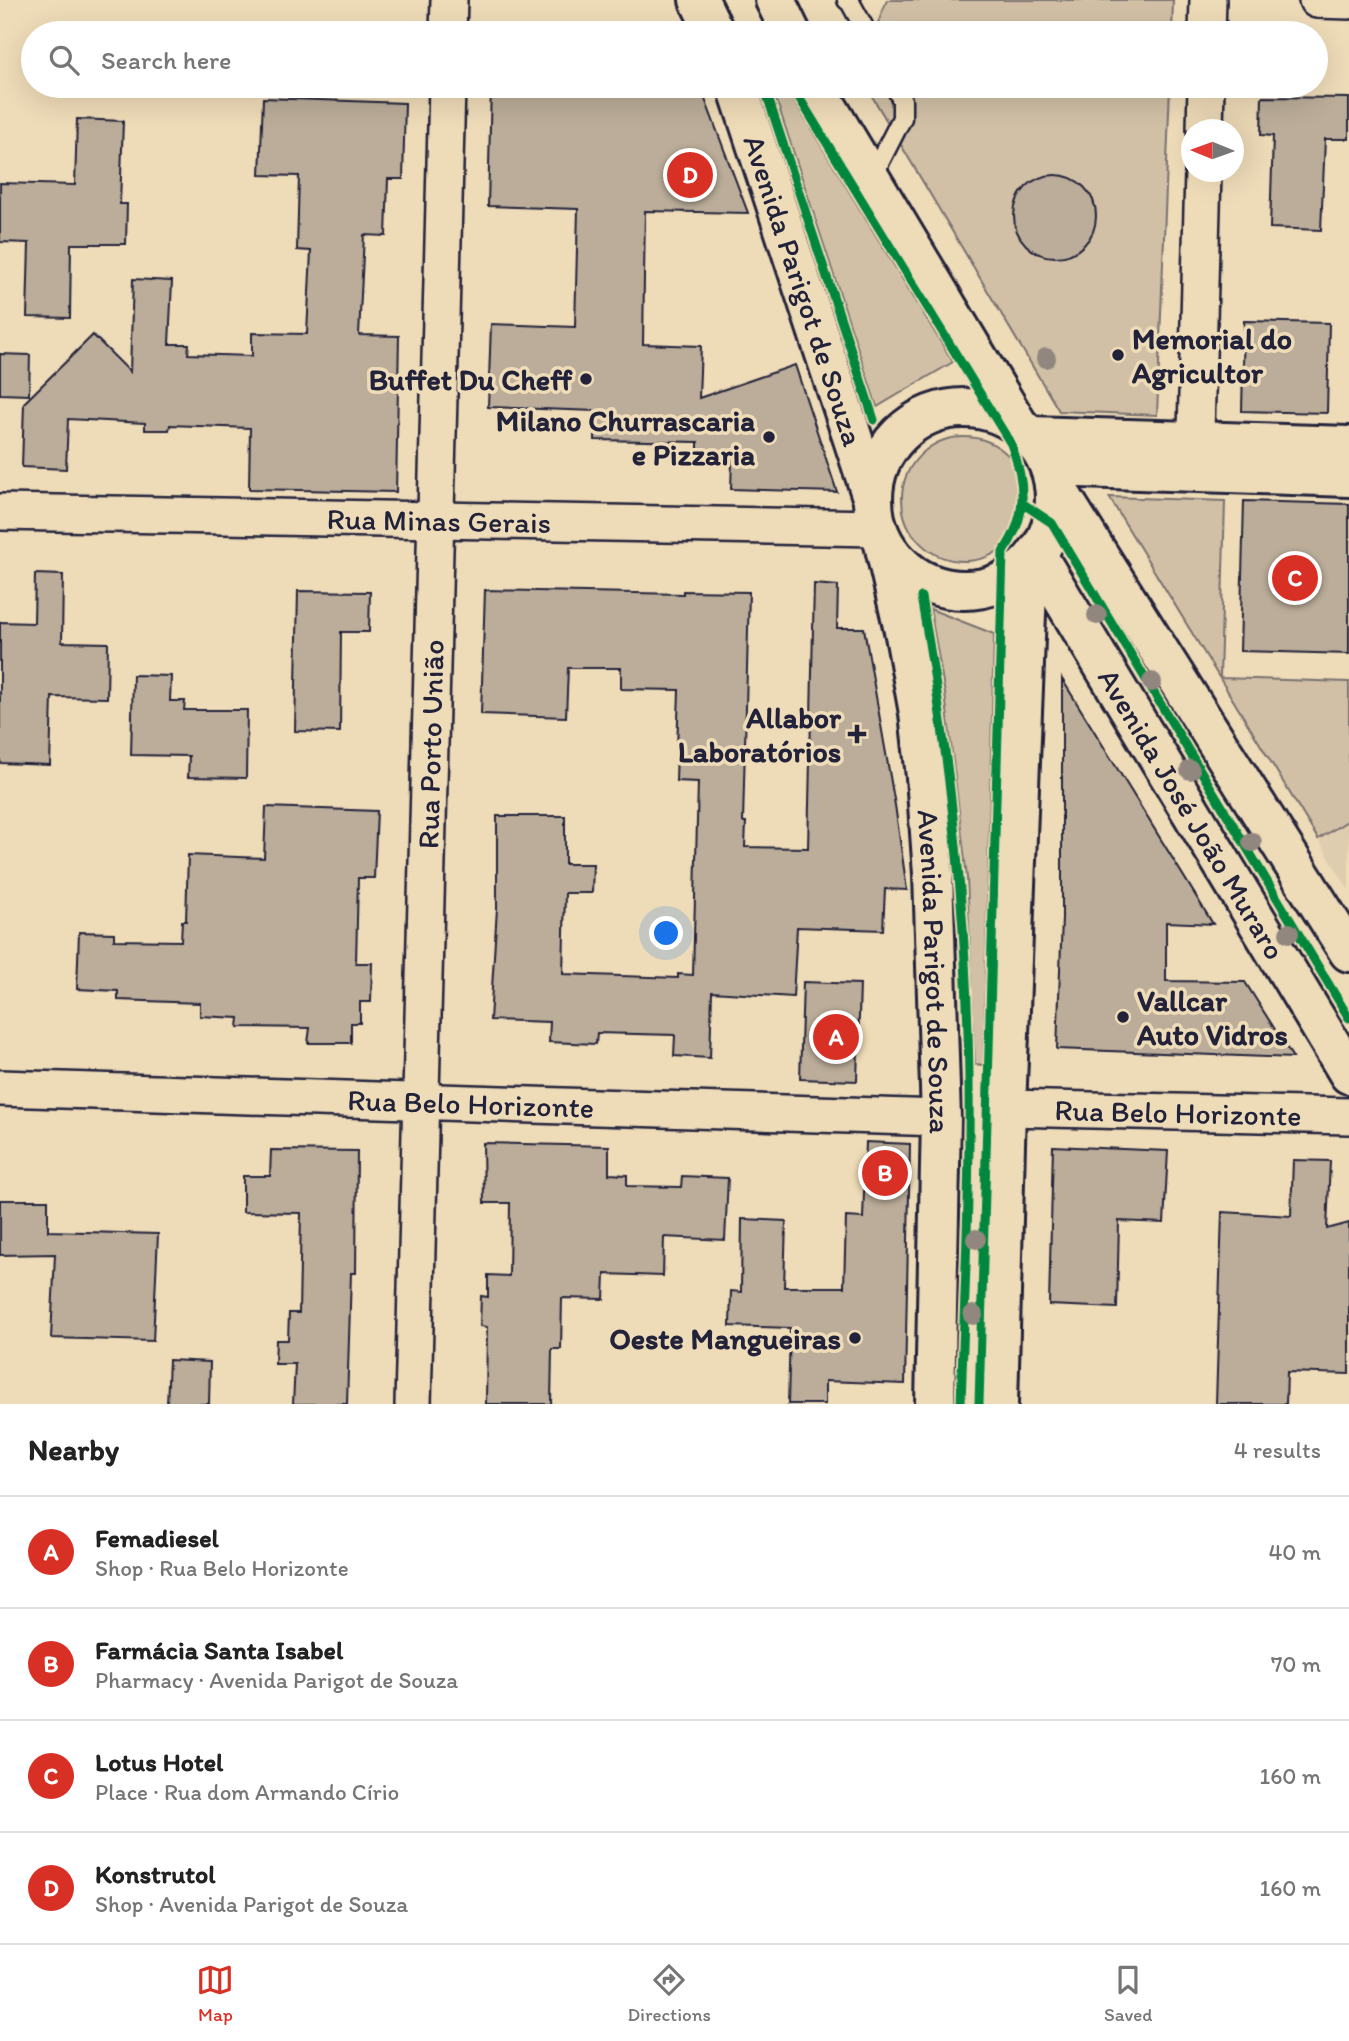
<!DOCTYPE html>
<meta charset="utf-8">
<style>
:root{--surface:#fff;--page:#f2f2f2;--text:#222;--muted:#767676;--line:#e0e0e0;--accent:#d93025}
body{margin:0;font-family:Itim,sans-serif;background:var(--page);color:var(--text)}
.compass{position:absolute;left:1181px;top:119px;width:63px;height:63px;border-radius:50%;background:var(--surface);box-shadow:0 7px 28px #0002;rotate:271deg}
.you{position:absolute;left:667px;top:934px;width:24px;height:24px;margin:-18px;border:5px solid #fff;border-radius:50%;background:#1a73e8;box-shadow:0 0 0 10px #1a73e833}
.badge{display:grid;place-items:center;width:46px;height:46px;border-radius:50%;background:var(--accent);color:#fff;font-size:23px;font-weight:700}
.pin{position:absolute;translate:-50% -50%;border:4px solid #fff;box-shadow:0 2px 7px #0006}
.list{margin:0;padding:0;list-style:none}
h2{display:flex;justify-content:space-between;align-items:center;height:91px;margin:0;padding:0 28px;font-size:30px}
h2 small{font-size:23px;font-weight:400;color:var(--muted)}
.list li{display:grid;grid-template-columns:46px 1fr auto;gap:21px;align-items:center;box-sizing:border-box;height:112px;padding:0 28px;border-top:2px solid var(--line)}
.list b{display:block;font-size:26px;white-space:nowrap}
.list p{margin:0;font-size:23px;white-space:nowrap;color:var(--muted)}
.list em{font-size:23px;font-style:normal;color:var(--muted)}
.icon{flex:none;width:38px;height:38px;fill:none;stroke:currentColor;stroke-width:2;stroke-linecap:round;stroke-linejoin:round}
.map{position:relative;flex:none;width:1349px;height:1404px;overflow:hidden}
.search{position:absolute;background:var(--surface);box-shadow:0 7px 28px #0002;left:21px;right:21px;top:21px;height:77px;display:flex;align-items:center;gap:18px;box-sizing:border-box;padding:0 24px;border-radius:38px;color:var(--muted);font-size:26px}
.sheet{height:539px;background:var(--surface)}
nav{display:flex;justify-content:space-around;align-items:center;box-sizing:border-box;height:98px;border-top:2px solid var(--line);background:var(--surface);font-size:19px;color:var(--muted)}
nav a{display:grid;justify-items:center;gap:4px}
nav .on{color:var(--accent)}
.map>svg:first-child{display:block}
.built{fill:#dfcdaf}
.green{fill:#d1c0a6;stroke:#7a7170;stroke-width:2}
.building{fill:#bbad99;stroke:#22223b;stroke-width:2}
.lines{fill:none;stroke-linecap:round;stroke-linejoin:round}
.lane-casing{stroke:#22223b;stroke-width:23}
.street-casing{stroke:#22223b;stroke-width:40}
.secondary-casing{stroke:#22223b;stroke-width:44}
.primary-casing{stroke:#22223b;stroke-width:44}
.lane{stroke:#eedbb8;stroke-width:18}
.street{stroke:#eedbb8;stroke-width:35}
.secondary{stroke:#eedbb8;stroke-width:38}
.primary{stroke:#eedbb8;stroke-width:38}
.cycleway-casing{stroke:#eedbb8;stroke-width:13}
.cycleway{stroke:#00873e;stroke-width:9}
.tree{fill:#91877f}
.poi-dot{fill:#22223b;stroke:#eedbb8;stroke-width:2.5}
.labels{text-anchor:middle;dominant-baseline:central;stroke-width:7;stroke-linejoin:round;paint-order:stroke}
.street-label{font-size:30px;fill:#22223b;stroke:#eedbb8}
.poi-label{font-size:30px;font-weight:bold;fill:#22223b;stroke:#eedbb8;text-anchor:end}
</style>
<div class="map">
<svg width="1349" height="1404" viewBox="0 0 1349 1404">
<rect width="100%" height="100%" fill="#eedbb8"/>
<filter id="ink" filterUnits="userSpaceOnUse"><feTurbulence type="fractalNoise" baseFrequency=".0143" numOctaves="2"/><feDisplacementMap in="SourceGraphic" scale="14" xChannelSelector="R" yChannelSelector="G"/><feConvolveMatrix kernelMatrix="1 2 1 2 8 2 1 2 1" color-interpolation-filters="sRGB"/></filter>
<g filter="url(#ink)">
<!-- built -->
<path class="built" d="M1349 820V890L1318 839Z"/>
<!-- green -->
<path class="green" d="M887 0H1173L1172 33H874Z
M769 86H785L953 362 877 407 779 108Z
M866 86H1170L1157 415 1059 411Z
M902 499a62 62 0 1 1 124 0a62 62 0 1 1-124 0Z
M1109 497 1225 501 1220 678 1349 682V820L1318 839Z
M930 609 994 634 983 1065 975 1064 967 878 945 694Z"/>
<!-- building -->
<path class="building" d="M491 86H700L748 213 645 211 643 344 701 346 699 398 795 365 837 492 731 489 732 459 698 458V442L595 440 596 411 488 407 491 324 575 327 578 209 488 206Z
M1262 97 1349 98V139H1325L1321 230 1270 228 1273 136 1261 135Z
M263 98 405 103 403 179H388L386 236 364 235 359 335 399 336 396 492 249 489 250 428 170 425 169 430H145V423L68 419 66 469 22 467 24 403 93 335 130 372 133 279 172 281 169 344H189L188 354 252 356V333L307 334 311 251 297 250 299 176 260 175Z
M77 119 123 121 120 204H127L126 244H71L70 318 27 317 29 243 0 242V183L75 185Z
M1014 216a41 41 0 1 1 82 0a41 41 0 1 1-82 0Z
M1244 321 1329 323 1327 413 1242 411Z
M0 354 30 355 29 395 0 394Z
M1244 501 1349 504V654L1240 651Z
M35 574 63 575 62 642 108 643 107 698 52 697 50 765 0 763V622L34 623Z
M814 584 838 586 837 628H864L895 805 907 890 885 889 883 930 797 927 793 997 712 992 710 1058 674 1056 675 1035 597 1033 596 1044 549 1042 550 1022 490 1020 497 908V816H565V864H593L592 893H565L563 974 678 978V974L693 975 698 782 676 781 679 690 621 689V668H568L566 717 481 714 485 590 683 594V591L749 592 743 822H746L745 847 808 848Z
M298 591 370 592 369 632H341L340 732 295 731Z
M133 675 171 676 170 701H185L184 710H247L246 778 188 777 189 756 131 755Z
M1062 679 1213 924 1166 922V981L1245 982 1293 1058 1057 1049 1062 918Z
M266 807 377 811 374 878H358L356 963H372L371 1002H360V1023H351V1043H308L310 1028 238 1027 239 1018 200 1016V1003L118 1000V991L77 989 79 932 114 933V940L181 941 182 921H186L188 855 264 858Z
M803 982 860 984 857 1081 800 1079Z
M866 1142 910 1144 905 1384 825 1381V1404H788L790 1328 730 1326 731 1291 741 1292 742 1219 786 1221 784 1287H844L846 1217 863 1218Z
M483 1143 609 1146V1174L627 1175V1186L681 1187 682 1176 728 1178 725 1240 664 1237 663 1276 605 1274 604 1299 562 1298 561 1349H552L551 1404H486L487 1327 480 1326 481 1296 488 1297V1275L509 1276 510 1203H484Z
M1053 1146 1168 1151 1164 1223 1119 1221 1117 1308 1049 1305Z
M271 1150 357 1151 356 1273H351L347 1404H293L295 1364H275L276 1340H288L289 1313H299L301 1213 243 1212V1176H270Z
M1293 1160 1330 1161 1327 1229 1349 1223V1374L1287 1372 1286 1404H1216L1222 1212 1291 1216Z
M0 1200H48V1231L158 1234 153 1341 51 1338 55 1254 0 1255Z
M169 1360 210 1362 209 1404H167Z"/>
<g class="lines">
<!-- lane casing -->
<g class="lane-casing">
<path id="lane" d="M847 0 850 2 867 33
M871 179 902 118V100L895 86"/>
</g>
<!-- street casing -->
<g class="street-casing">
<g id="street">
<path d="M1317 0 1349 1"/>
<path d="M448 33 449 0"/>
<path d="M1207 33 1208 0"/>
<path d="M1205 130 1206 86"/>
<path d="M1195 469 1203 172"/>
<path id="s1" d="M0 512 878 528"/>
<path id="s2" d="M0 1088 941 1118"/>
<path id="s3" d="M1006 1108 1349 1116"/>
<path id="s4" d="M413 1404 447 86"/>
</g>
</g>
<!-- secondary casing -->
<g class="secondary-casing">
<g id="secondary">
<path d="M1031 436 1349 446"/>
<path d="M1050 467 1349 477"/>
<path d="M1054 484 1349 952"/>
<path id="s5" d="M1036 554 1349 1074"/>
</g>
</g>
<!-- primary casing -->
<g class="primary-casing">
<g id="primary">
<path d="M699 0 715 33"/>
<path d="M775 0 791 33"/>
<path id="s6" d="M737 86 872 497"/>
<path d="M815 86 1018 425"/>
<circle cx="964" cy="499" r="91"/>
<path id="s7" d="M884 544 905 635 919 713 926 777 933 874 941 1118 935 1404"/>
<path d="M998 1404 1006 1108 1028 564"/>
</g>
</g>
<!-- lane -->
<use href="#lane" class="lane"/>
<!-- street -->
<use href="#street" class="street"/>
<!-- secondary -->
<use href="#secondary" class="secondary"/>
<!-- primary -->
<use href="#primary" class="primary"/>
<!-- cycleway casing -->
<g class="cycleway-casing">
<path id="cycleway" d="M764 86 874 420
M792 86 1011 444C1026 483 1028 517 1003 552L979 1404
M1022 503 1052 523 1349 1018
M921 597C947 741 964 887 968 1033 972 1157 965 1281 961 1404"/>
</g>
<!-- cycleway -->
<use href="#cycleway" class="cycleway"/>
</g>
<!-- trees -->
<g class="tree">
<circle cx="1046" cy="358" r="10"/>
<circle cx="1097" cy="615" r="10"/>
<circle cx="1152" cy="682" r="10"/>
<circle cx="1190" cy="770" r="10"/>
<circle cx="1252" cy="842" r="10"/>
<circle cx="1289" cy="933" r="10"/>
<circle cx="976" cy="1239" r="10"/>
<circle cx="973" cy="1315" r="10"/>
</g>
</g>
<!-- markers -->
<g class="poi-dot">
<circle cx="1118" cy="355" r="7"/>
<circle cx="586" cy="379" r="7"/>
<circle cx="769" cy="437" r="7"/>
<path d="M853.5 723.5h7v7h7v7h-7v7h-7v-7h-7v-7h7z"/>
<circle cx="1123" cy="1017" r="7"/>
<circle cx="855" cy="1338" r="7"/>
</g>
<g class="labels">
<!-- street labels -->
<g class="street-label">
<text stroke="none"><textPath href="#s6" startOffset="215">Avenida Parigot de Souza</textPath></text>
<text stroke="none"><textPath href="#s1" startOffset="439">Rua Minas Gerais</textPath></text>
<text stroke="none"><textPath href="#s4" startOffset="660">Rua Porto União</textPath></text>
<text stroke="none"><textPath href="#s5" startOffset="303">Avenida José João Muraro</textPath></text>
<text stroke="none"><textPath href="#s7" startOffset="432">Avenida Parigot de Souza</textPath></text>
<text stroke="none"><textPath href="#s2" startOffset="471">Rua Belo Horizonte</textPath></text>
<text stroke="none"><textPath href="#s3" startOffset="172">Rua Belo Horizonte</textPath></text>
</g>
<!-- poi labels -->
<g class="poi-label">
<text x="1132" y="338" text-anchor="start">Memorial do<tspan x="1132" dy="34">Agricultor</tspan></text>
<text x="572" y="379">Buffet Du Cheff</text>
<text x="755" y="420">Milano Churrascaria<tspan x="755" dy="34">e Pizzaria</tspan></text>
<text x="841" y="717">Allabor<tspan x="841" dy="34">Laboratórios</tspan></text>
<text x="1137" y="1000" text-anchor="start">Vallcar<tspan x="1137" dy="34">Auto Vidros</tspan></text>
<text x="841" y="1338">Oeste Mangueiras</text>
</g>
</g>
</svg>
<svg class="compass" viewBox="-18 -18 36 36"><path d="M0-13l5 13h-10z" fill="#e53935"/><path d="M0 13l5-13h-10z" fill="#767676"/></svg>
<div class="you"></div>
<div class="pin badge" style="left:836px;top:1037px">A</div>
<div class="pin badge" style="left:885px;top:1173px">B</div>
<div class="pin badge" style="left:1295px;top:578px">C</div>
<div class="pin badge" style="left:690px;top:175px">D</div>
<div class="search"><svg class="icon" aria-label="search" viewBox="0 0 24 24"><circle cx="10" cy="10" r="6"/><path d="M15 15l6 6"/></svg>Search here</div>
</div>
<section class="sheet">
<h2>Nearby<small>4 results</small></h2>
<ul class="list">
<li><span class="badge">A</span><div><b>Femadiesel</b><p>Shop · Rua Belo Horizonte</p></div><em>40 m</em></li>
<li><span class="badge">B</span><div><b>Farmácia Santa Isabel</b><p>Pharmacy · Avenida Parigot de Souza</p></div><em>70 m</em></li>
<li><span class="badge">C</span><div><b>Lotus Hotel</b><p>Place · Rua dom Armando Círio</p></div><em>160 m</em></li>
<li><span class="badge">D</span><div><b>Konstrutol</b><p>Shop · Avenida Parigot de Souza</p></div><em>160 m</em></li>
</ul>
</section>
<nav>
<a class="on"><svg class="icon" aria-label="map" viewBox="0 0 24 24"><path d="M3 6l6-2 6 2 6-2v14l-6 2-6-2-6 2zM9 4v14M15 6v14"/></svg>Map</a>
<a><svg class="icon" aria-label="directions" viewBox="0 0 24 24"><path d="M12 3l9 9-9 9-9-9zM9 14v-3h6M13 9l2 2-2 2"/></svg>Directions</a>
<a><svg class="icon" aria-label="saved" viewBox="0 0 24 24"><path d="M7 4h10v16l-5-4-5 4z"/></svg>Saved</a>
</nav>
